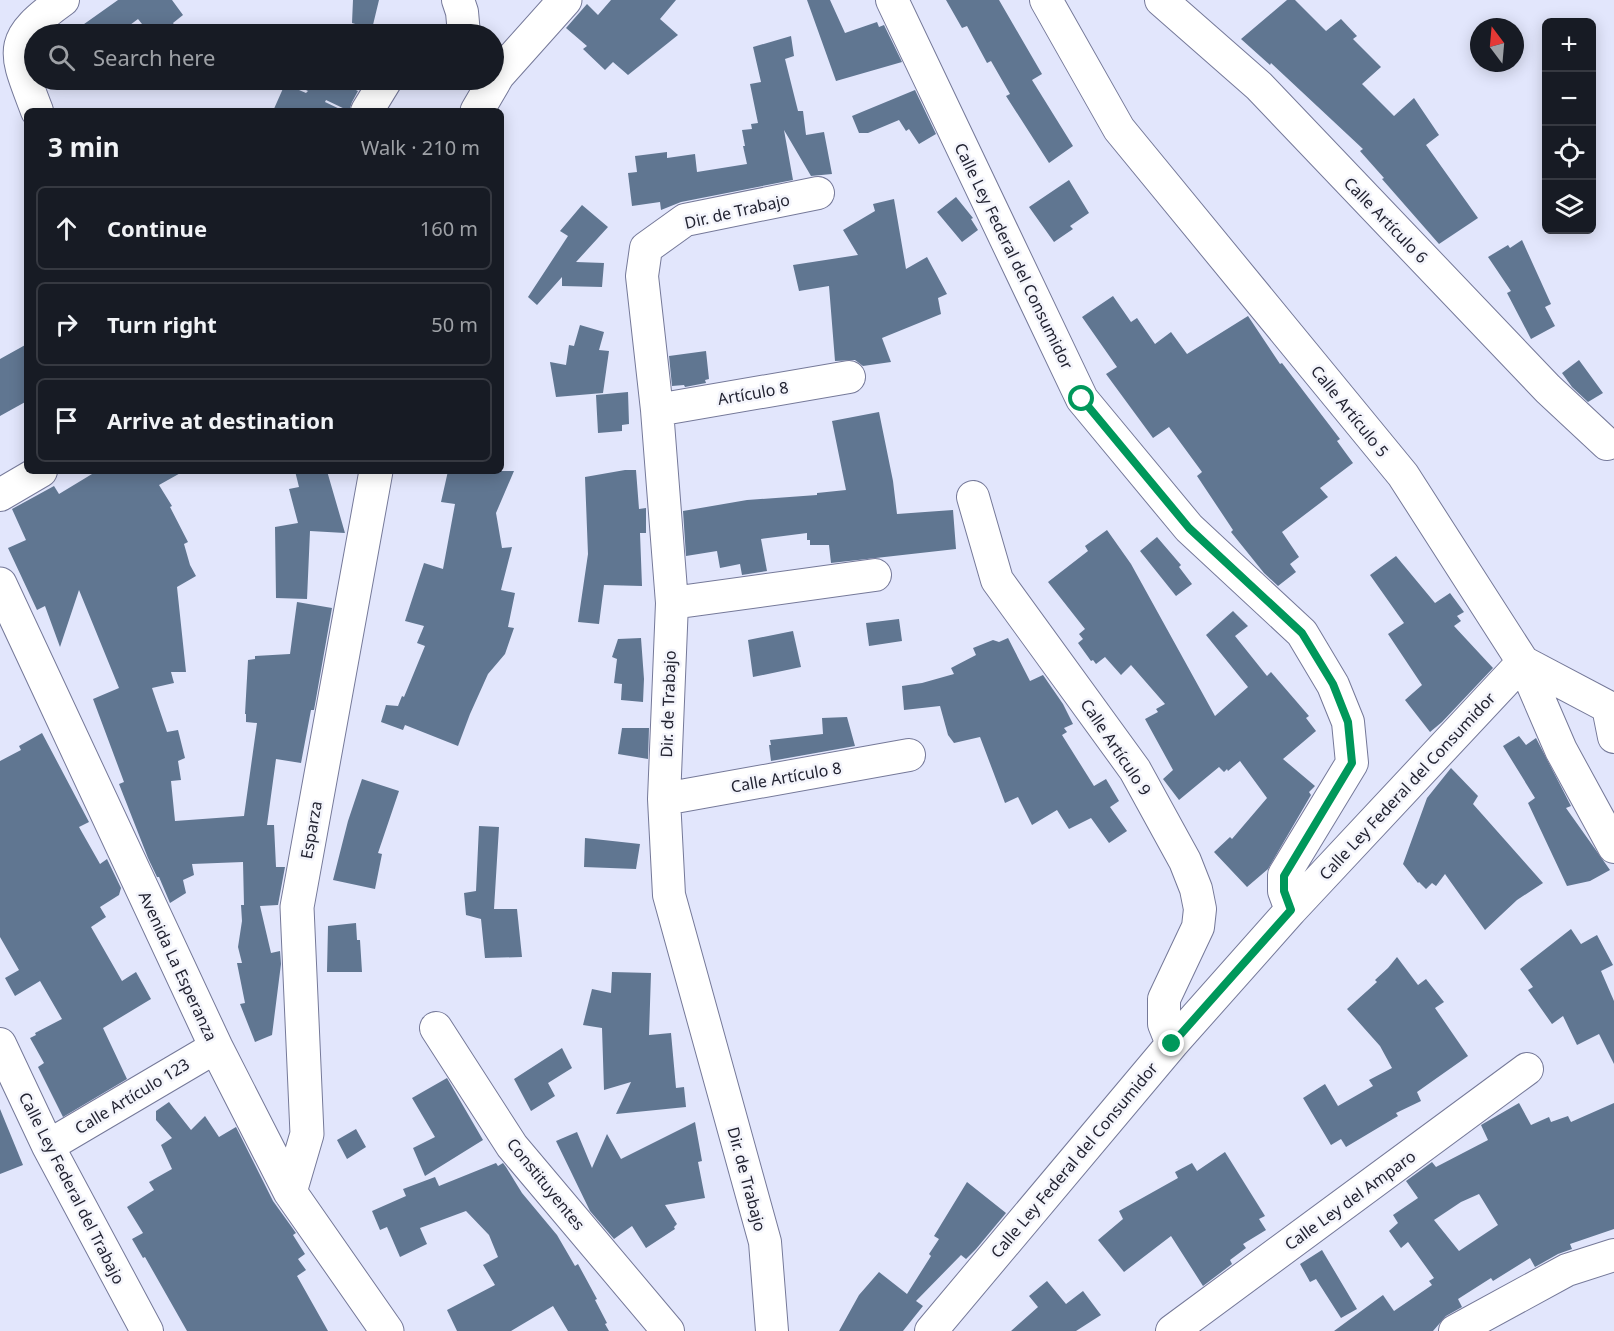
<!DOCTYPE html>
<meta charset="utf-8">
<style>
:root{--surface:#171b24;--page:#20242c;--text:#f1f3f6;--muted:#9ea1a6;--line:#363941}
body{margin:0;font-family:"Noto Sans",sans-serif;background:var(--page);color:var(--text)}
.controls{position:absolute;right:18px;top:18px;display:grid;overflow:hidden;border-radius:9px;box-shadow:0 3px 15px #0003}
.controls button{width:54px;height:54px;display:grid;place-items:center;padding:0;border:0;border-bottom:2px solid var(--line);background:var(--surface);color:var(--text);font:30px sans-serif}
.compass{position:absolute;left:1470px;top:18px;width:54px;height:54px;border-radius:50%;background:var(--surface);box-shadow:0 3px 15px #0003;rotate:344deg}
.stop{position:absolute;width:18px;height:18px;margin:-14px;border:4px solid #00985b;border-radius:50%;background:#fff}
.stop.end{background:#00985b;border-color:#fff;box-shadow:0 2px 6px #0008}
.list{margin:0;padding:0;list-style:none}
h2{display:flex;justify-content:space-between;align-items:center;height:78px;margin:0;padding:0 24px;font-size:26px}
h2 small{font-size:20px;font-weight:400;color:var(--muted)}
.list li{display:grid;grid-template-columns:39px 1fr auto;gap:18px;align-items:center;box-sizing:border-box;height:84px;margin:0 12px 12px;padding:0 12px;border:2px solid var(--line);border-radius:9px}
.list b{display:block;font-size:22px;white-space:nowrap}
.list em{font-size:20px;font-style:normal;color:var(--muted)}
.icon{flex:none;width:33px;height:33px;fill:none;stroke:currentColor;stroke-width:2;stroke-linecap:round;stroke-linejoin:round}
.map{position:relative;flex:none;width:1614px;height:1331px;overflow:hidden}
.search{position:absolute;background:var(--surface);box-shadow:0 3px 15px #0003;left:24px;top:24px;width:480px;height:66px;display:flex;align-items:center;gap:15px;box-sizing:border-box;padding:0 21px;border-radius:33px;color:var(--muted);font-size:22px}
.panel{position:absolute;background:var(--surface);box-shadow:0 3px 15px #0003;left:24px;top:108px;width:480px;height:366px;border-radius:9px}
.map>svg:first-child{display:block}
.building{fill:#607691;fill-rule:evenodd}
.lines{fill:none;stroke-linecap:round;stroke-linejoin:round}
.minor-casing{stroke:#757999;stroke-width:34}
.tertiary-casing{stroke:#757999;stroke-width:35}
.minor{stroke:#fff;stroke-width:32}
.tertiary{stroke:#fff;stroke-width:33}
.route{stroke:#00985b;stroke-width:8}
.labels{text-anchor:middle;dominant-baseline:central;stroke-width:5;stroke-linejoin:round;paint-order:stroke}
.street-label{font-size:16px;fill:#222331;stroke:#f3f4fb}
</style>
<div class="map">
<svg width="1614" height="1331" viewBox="0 0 1614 1331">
<rect width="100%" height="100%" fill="#e2e6fc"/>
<!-- building -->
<path class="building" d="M118 0H172L183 15 173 23 175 26 163 34H150L138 19 118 34H70Z
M353 0H379L372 29 352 23Z
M611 0H676L660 19 678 35 628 75 613 62 605 70 583 49 587 46 566 28 587 4 598 15Z
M807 0H830L845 33 877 22 879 27 884 25 902 62 836 81Z
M946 0H999L1042 74 1032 80 1073 146 1049 163 1006 96 1010 94 991 61 987 63 967 26 962 28Z
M1287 0H1295L1326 31 1341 19 1357 36 1353 39 1381 67 1362 84 1394 116 1414 98 1439 135 1426 145 1478 218 1439 244 1382 179 1384 178 1360 151 1363 149 1271 63 1270 65 1241 39Z
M791 36 794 56 785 59 798 111H803L806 135 824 132 832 174 811 176 784 130 793 180 681 202 661 210 660 202 632 206 628 173 637 172 635 156 667 152V158L695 154 697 172 747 164 743 146H745L742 130 752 129 751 124 758 123 750 84 761 82 753 47Z
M285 80H334L358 91 352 102 349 111 326 100 325 102 344 111H273L285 84 306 93 308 91Z
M915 90 936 134 919 144 909 129 906 131 899 120 868 133H859L852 116Z
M1069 180 1089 213 1070 226 1073 229 1054 242 1029 207Z
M956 197 973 218 971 219 978 230 962 242 937 212Z
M894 199 906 269 927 257 947 294 938 298 941 314 882 338 891 362 863 366 855 360 835 361 829 286 799 291 793 265 858 255 843 230 875 211 873 204Z
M582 205 608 227 576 262 604 263 602 287 562 286V277L537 305 528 297 568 236 560 231Z
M1522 240 1551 304 1545 307 1555 326 1531 339 1507 293 1511 291 1488 257 1508 245 1510 248Z
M1113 296 1131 322 1137 318 1155 344 1171 332 1187 354 1248 316 1280 364 1282 363 1340 439 1337 441 1353 463 1320 488 1328 497 1282 532 1299 557 1290 564 1296 572 1278 586 1264 573 1231 532 1233 530 1197 476 1202 472 1169 427 1153 438 1106 374 1117 367 1082 317Z
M580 325 604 332 599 350 609 351 603 393 556 397 550 362 566 365 569 345 574 346Z
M27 344V401L0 416V359Z
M706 351 709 379 705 380 706 383 685 387 684 385 672 386 669 356Z
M1579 360 1603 393 1588 402 1572 387 1562 373Z
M628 392 629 424 622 425V431L598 433 596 395Z
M879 412 893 481 897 514 953 510 956 549 831 563 829 545H810V540H807V533L761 539 767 571 742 575 740 564 720 568 717 551 686 556 683 511 747 500 817 495V493L846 490 832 421Z
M625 470H636L639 509 646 508V533H640L642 586 604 585 599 624 578 622 588 554 585 477Z
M97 471H184L159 485 172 506 170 507 188 542 184 544 190 565 196 576 177 587 186 672H171L174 683 152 688 167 732 178 730 185 758 178 761 181 780 171 781 175 821 244 816 257 723 246 722V714H245L248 660 255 659V656L290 654 297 602 332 608 314 710H311L301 763 276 759 267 825H274L276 867H285L278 905 260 906 271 953 280 951 281 964 272 1035 255 1042 240 1004 245 1003 237 963H242L238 947 242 921 241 905H244L243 862 192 864 194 875 183 880 186 893 170 903 159 877H157L148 858 119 784 124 782 93 699 119 688 79 590 60 647 45 606 37 610 8 548 26 540 12 509 54 486 59 494Z
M295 471H327L345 533 310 531 307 599 276 598 275 527 298 523 289 489 299 487Z
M448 471H514L496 513 502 548 512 547 501 590 515 593 508 627 514 628 505 654 488 674 470 714 458 746 405 725 403 730 381 722 386 705 398 706 402 696 404 697 425 646 417 643 424 626 405 621 424 563 443 569 455 504 441 502Z
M1107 530 1131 564 1215 716 1248 687 1206 635 1233 611 1248 626 1235 636 1267 676 1271 672 1309 716 1306 718 1316 731 1283 759 1315 786 1309 792 1311 795 1268 869 1247 887 1214 852 1230 837 1232 839 1267 798 1240 761 1228 771 1227 769 1224 772 1219 767 1179 800 1163 779 1173 770 1145 719 1158 712 1156 709 1165 704 1131 665 1121 675 1105 657 1096 664 1093 660 1091 661 1078 643 1083 639 1079 634 1085 629 1048 582 1088 551 1085 546Z
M1157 537 1181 565 1179 567 1192 584 1176 596 1140 551Z
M1396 556 1435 603 1450 593 1464 612 1457 616 1461 621 1454 626 1493 668 1442 722 1430 732 1405 700 1422 685 1388 634 1404 623 1370 575Z
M899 619 902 641 869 646 866 623Z
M793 631 801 667 753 677 748 640Z
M641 638 644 679 643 702 621 700 622 684 614 683 617 659 612 657 618 639Z
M1008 638 1030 681 1043 675 1063 704 1073 724 1064 728 1067 732 1062 735 1094 786 1106 779 1119 801 1110 807 1127 831 1109 843 1091 818 1069 829 1057 810 1032 825 1018 797 1005 803 980 737 954 743 948 735 940 706 904 710 902 686 922 683 954 674 951 668 976 655 973 648 993 640 999 642Z
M847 717 855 746 771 761 769 745H771L770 740 823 734 822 718Z
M622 728H649L648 759 618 754Z
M42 733 89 822 79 827 100 864 107 859 121 888 119 895 100 907 106 917 91 927 122 981 136 972 151 999 103 1028 127 1079 63 1117 38 1067 44 1063 30 1038 36 1035 35 1033 62 1019 40 981 15 996 5 978 19 970 0 937V761L21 750 19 746Z
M1519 736 1526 745 1536 738 1571 806 1566 808 1610 870 1590 881 1567 886 1528 803 1535 798 1503 746Z
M1451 768 1478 796 1473 804 1543 883 1517 900 1485 930 1445 874 1436 886 1432 883 1426 889 1419 882 1418 883 1403 864 1427 798Z
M362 779 399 791 378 853 382 854 375 889 333 880 348 821Z
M479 826 499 827 494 909H517L522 957 485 958 481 919 466 915 464 893 476 891Z
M585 838 640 844 636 869 584 867Z
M356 923 357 940H360L362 972H327L328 926Z
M1571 929 1581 944 1597 935 1613 965 1601 971 1614 1001V1064L1599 1034 1577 1045 1563 1016 1552 1024 1528 990 1533 987 1520 969Z
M1397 957 1418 985 1426 979 1444 1002 1435 1008 1468 1056 1417 1092 1421 1101 1396 1113 1398 1116 1346 1147 1341 1139 1331 1145 1303 1098 1325 1084 1338 1106 1373 1086 1369 1080 1392 1068 1380 1046 1347 1009 1377 982 1375 980 1388 968Z
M612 972 651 973 649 1035 671 1033 676 1088 684 1087 686 1107 616 1114 631 1082 604 1090 602 1028 583 1025 592 989 611 993Z
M562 1048 572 1068 548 1083 555 1096 531 1111 514 1079Z
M447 1078 483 1140 425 1176 413 1148 435 1137 412 1098Z
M169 1102 191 1130 205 1116 219 1137 236 1127 273 1201 296 1233 293 1235 305 1254 298 1259 306 1270 297 1276 328 1331H187L145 1257 143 1258 132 1239 143 1233 127 1207 154 1190 149 1182 172 1169 161 1145 172 1138 156 1120V1111Z
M1519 1103 1531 1125 1549 1117 1551 1122 1568 1116 1571 1122 1614 1103V1229L1570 1244 1572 1249 1558 1254 1535 1267 1530 1258 1493 1281 1491 1278 1458 1299 1462 1307 1446 1316 1433 1331H1334L1383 1295 1394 1311 1432 1285 1429 1281 1434 1278 1408 1242 1401 1248 1389 1231 1398 1223 1393 1215 1418 1198 1406 1181 1432 1162 1436 1167 1488 1140 1481 1125ZM1479 1194 1498 1225 1459 1251 1434 1220 1461 1202Z
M0 1109 23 1165 0 1174Z
M695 1122 702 1161 698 1162 705 1198 665 1205 677 1224 674 1227 675 1229 646 1248 632 1226 614 1239 590 1211 556 1141 577 1132 592 1168 607 1134 621 1159Z
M356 1129 366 1147 347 1159 337 1140Z
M1225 1152 1265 1216 1259 1219 1266 1230 1243 1244 1246 1248 1230 1260 1232 1264 1203 1286 1171 1236 1124 1272 1098 1240 1123 1219 1119 1211 1178 1178 1175 1172 1192 1163 1197 1171Z
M496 1163 498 1166 503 1163 506 1167 522 1193 557 1235 575 1266 578 1264 597 1299 595 1300 607 1323 605 1324 609 1331H568L553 1306 511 1331H457L447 1310 495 1285 483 1265 498 1257 489 1235 466 1211 420 1228 427 1244 400 1257 387 1227 380 1230 372 1211 406 1196 403 1189 435 1177 439 1186Z
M967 1182 1006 1213 976 1249 966 1259 961 1255 916 1301 923 1306 903 1331H839L859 1295 879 1272 907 1294 931 1256 929 1254 939 1239 934 1236Z
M1322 1250 1357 1309 1341 1318 1316 1279 1310 1282 1300 1264Z
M1047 1281 1066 1304 1083 1291 1101 1315 1076 1331H1011L1038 1307 1029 1296Z"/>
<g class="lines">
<!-- minor casing -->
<g class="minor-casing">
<path id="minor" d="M458 0 462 12 464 34
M892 0 1082 399 1189 528 1302 633 1333 685 1348 722 1352 763 1284 875V891L1291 910
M1046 0 1119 129 1403 475 1523 662 1561 750 1614 847
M1161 0 1259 86 1548 389 1607 444
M37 111C14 50 6 41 63 0
M367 111 386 80
M657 410 849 377
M0 495 41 471
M973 497 997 580 1135 770 1185 861 1196 889 1200 909 1198 927 1164 999V1024L1172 1044
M672 603 875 575
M1523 662 1614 710
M1608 707 1614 737
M664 799 909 755
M436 1028 512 1146 668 1331
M0 1044 48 1146 147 1331
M48 1146 216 1047
M772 1331 765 1242 669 895 664 799 672 603 657 410 642 276 646 248 685 220 818 193
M931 1331 1172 1044 1291 910 1523 662
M1172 1331 1527 1069
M1455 1331 1567 1270 1614 1255"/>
</g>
<!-- tertiary casing -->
<g class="tertiary-casing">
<path id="tertiary" d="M477 111 498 75 565 0
M0 584 216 1047 290 1192 387 1331
M290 1192 307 1134 297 907 376 471"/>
</g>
<!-- minor -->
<use href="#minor" class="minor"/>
<!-- tertiary -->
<use href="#tertiary" class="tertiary"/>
</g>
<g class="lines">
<!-- route -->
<path class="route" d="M1082 399 1189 528 1302 633 1333 684 1348 722 1352 763 1284 876V891L1291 910 1172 1044"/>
</g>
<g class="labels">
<!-- street labels -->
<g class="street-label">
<text transform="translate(737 211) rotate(-13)">Dir. de Trabajo</text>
<text transform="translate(1386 220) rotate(46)">Calle Artículo 6</text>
<text transform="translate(1014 256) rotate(64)">Calle Ley Federal del Consumidor</text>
<text transform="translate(753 393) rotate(-10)">Artículo 8</text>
<text transform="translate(1350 411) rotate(51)">Calle Artículo 5</text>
<text transform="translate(668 704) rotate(-88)">Dir. de Trabajo</text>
<text transform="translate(1116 747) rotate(56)">Calle Artículo 9</text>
<text transform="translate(786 777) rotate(-10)">Calle Artículo 8</text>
<text transform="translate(1407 786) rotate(-47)">Calle Ley Federal del Consumidor</text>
<text transform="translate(311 830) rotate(-80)">Esparza</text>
<text transform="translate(178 966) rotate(65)">Avenida La Esperanza</text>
<text transform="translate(132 1096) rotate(-31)">Calle Artículo 123</text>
<text transform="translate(1074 1160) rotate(-50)">Calle Ley Federal del Consumidor</text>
<text transform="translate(747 1179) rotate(75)">Dir. de Trabajo</text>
<text transform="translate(546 1184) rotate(51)">Constituyentes</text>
<text transform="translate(72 1188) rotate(63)">Calle Ley Federal del Trabajo</text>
<text transform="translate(1350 1200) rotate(-36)">Calle Ley del Amparo</text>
</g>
</g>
</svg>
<div class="controls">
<button>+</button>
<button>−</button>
<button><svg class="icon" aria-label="locate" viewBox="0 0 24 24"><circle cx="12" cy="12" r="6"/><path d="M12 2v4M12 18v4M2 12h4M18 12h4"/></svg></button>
<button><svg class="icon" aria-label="layers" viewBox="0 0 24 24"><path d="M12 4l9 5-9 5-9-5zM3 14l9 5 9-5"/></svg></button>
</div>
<svg class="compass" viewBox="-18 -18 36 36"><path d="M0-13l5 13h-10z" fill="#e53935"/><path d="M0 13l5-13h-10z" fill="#9ea1a6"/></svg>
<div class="stop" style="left:1082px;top:399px"></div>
<div class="stop end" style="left:1172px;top:1044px"></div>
<div class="search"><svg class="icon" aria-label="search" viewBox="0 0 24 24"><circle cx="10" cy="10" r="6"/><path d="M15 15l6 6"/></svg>Search here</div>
<section class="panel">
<h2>3 min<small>Walk · 210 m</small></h2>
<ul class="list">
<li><svg class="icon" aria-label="ahead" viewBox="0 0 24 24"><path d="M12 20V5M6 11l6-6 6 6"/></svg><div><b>Continue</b></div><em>160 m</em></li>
<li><svg class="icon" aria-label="right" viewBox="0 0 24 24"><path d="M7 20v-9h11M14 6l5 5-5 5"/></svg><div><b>Turn right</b></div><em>50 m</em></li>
<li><svg class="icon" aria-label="arrive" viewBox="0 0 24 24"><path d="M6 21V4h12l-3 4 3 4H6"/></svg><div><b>Arrive at destination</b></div></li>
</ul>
</section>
</div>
